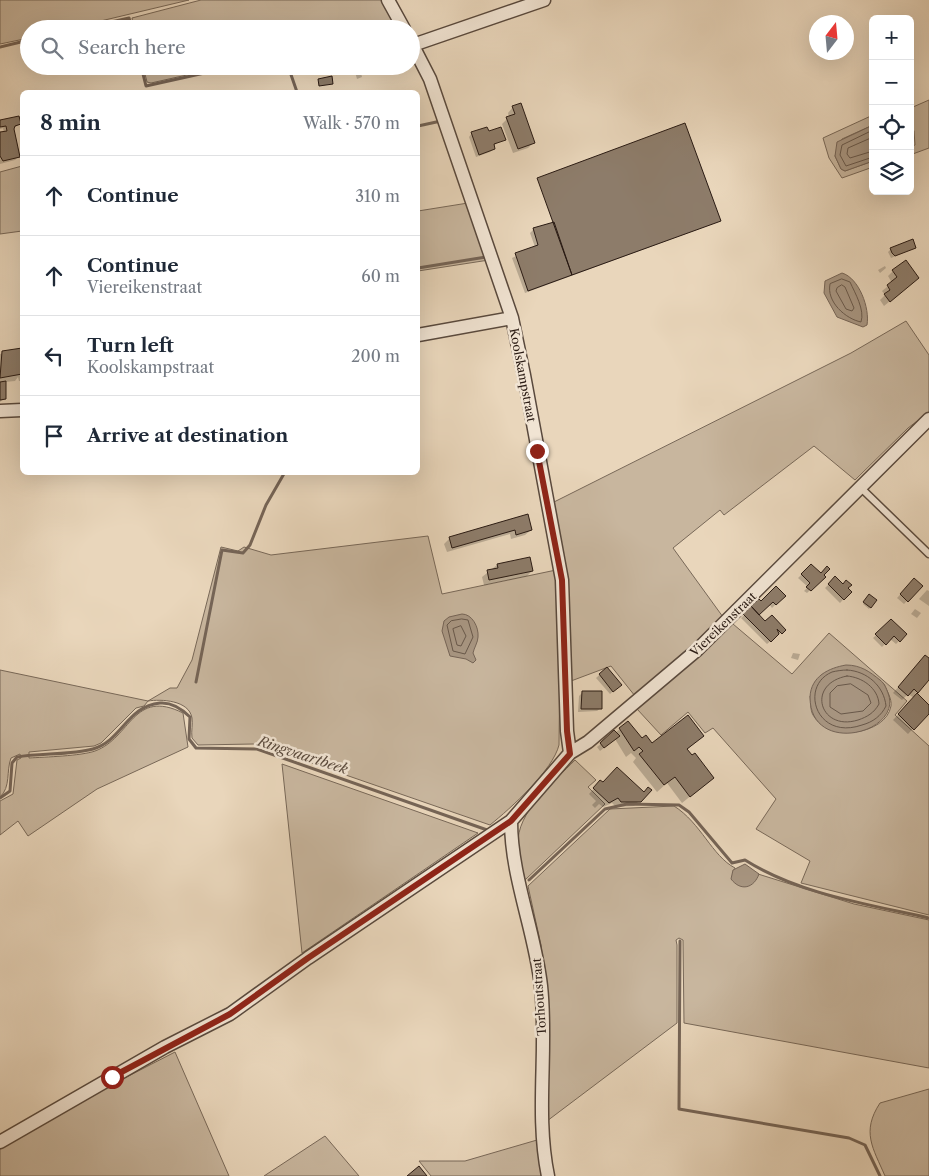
<!DOCTYPE html>
<meta charset="utf-8">
<style>
:root{--surface:#fff;--page:#f6f6f7;--text:#1f2937;--muted:#747a83;--line:#e0e1e3}
body{margin:0;font-family:"Libre Caslon Text",serif;background:var(--page);color:var(--text)}
.controls{position:absolute;right:15px;top:15px;display:grid;overflow:hidden;border-radius:8px;box-shadow:0 5px 20px #0002}
.controls button{width:45px;height:45px;display:grid;place-items:center;padding:0;border:0;border-bottom:1px solid var(--line);background:var(--surface);color:var(--text);font:25px sans-serif}
.compass{position:absolute;left:809px;top:15px;width:45px;height:45px;border-radius:50%;background:var(--surface);box-shadow:0 5px 20px #0002;rotate:16deg}
.stop{position:absolute;width:15px;height:15px;margin:-11px;border:4px solid #8f2418;border-radius:50%;background:#fff}
.stop.end{background:#8f2418;border-color:#fff;box-shadow:0 1px 5px #0008}
.list{margin:0;padding:0;list-style:none}
h2{display:flex;justify-content:space-between;align-items:center;height:65px;margin:0;padding:0 20px;font-size:21px}
h2 small{font-size:16px;font-weight:400;color:var(--muted)}
.list li{display:grid;grid-template-columns:32px 1fr auto;gap:15px;align-items:center;box-sizing:border-box;height:80px;padding:0 20px;border-top:1px solid var(--line)}
.list b{display:block;font-size:19px;white-space:nowrap}
.list p{margin:0;font-size:16px;white-space:nowrap;color:var(--muted)}
.list em{font-size:16px;font-style:normal;color:var(--muted)}
.icon{flex:none;width:28px;height:28px;fill:none;stroke:currentColor;stroke-width:2;stroke-linecap:round;stroke-linejoin:round}
.map{position:relative;flex:none;width:929px;height:1176px;overflow:hidden}
.search{position:absolute;background:var(--surface);box-shadow:0 5px 20px #0002;left:20px;top:20px;width:400px;height:55px;display:flex;align-items:center;gap:12px;box-sizing:border-box;padding:0 18px;border-radius:28px;color:var(--muted);font-size:19px}
.panel{position:absolute;background:var(--surface);box-shadow:0 5px 20px #0002;left:20px;top:90px;width:400px;height:385px;border-radius:8px}
.map>svg:first-child{display:block}
.green{fill:#c8b69e;stroke:#786858;fill-rule:evenodd}
.water{fill:#a89682;stroke:#756456}
.shadow{fill:#0003}
.lines{fill:none;stroke-linecap:round;stroke-linejoin:round}
.shore{stroke:#68584a;stroke-width:1}
.stream{stroke:#756456;stroke-width:3}
.building{fill:#8d7c6a;stroke:#291a13}
.service-casing{stroke:#59493d;stroke-width:9}
.minor-casing{stroke:#59493d;stroke-width:15}
.service{stroke:#f1e4d3;stroke-width:6}
.minor{stroke:#f1e4d3;stroke-width:12}
.route{stroke:#8f2418;stroke-width:6}
.labels{text-anchor:middle;dominant-baseline:central;stroke-width:5;stroke-linejoin:round;paint-order:stroke}
.street-label{font-size:12px;fill:#291a13;stroke:#f1e4d3}
.water-label{font-size:14px;font-style:italic;fill:#5c4c3f;stroke:#f1e4d3}
</style>
<div class="map">
<svg width="929" height="1176" viewBox="0 0 929 1176">
<rect width="100%" height="100%" fill="#e9d6bb"/>
<filter id="stains"><feTurbulence type="fractalNoise" baseFrequency=".004" numOctaves="4"/><feColorMatrix values="0 0 0 0 .2 0 0 0 0 .09 0 0 0 0 .02 0 0 0 .5 -.17"/></filter>
<radialGradient id="worn" r=".72"><stop offset=".6" stop-color="#630" stop-opacity="0"/><stop offset="1" stop-color="#630" stop-opacity=".3"/></radialGradient>
<!-- green -->
<path class="green" d="M0 0H189L67 29H29V38L0 44Z
M201 0H384L396 22 372 29H134L132 18Z
M143 66H227L151 83 147 82Z
M929 100V148L910 155V147L915 145 914 131 910 125V102L913 107Z
M873 115V125L842 139 835 156 841 169 845 171 873 161V167L842 178 829 158 823 138Z
M22 166V231L0 234V172Z
M468 203 489 260 418 271V211Z
M906 321 929 355V412L908 428 855 480 814 446 724 515 720 510 673 548 723 617 635 696 611 666 571 681 554 502 851 353Z
M428 536 442 594 556 570 560 650 559 745C553 770 511 808 490 825L265 747 253 744 198 745 192 738C191 731 193 724 192 718 189 700 161 699 148 701L144 706 136 708 101 743 94 746 29 752V758C45 757 81 756 95 751 131 738 133 688 183 713L188 747 97 789 28 836 18 821 0 835V801L13 794 17 760 21 758 20 754 11 758C6 771 11 787 0 797V670L148 701 170 688H177L192 660 221 547 238 551 244 547 271 555Z
M733 624 792 674 829 633 907 701 895 715 929 746V915L801 883 810 861 756 829 776 799 713 728 705 733 688 712 661 735 637 709ZM884 684C887 691 892 699 891 706 886 735 828 743 813 715 810 710 811 702 810 696Z
M575 760 596 780 588 787 605 804 525 880C523 869 518 857 518 845 516 812 554 782 575 760Z
M282 764 478 833 302 953Z
M674 806C701 823 712 856 735 868L734 875 758 874 854 904 929 920V1068L684 1023 683 940 679 938 676 940 677 945V1023L547 1121 546 987 541 945 528 886 610 809Z
M175 1052 229 1176H0V1149L113 1084Z
M929 1089V1176H885C873 1148 861 1132 880 1103Z
M325 1136 359 1176H264Z
M537 1140 544 1176H431L419 1161H465Z"/>
<!-- water -->
<path class="water" d="M873 125V161L845 171 841 169 835 156 837 142Z
M842 273C859 278 870 308 867 325L863 327 837 317 824 293 825 281Z
M462 614C472 614 479 627 478 637 478 642 474 648 473 653L476 660 473 663 466 659 450 656 442 631 444 621 449 617Z
M846 665C861 665 870 672 880 680 885 684 886 688 888 693 904 733 810 757 810 697 811 676 829 668 846 665Z
M745 864 759 874C754 888 741 892 731 879L733 870Z"/>
<!-- shadow -->
<path class="shadow" d="M360 69 362 77 357 79 355 72Z
M513 107 534 142 528 148 513 153 502 124 509 117 508 113Z
M0 122 20 124 14 128 18 157 15 160 0 164V134L4 133 3 128 0 129Z
M488 132 504 139 493 146 494 149 490 152 476 157 469 137 472 133Z
M537 180 552 223 718 222 525 293 512 258 535 247 530 233 533 230 552 223Z
M915 248 891 258 888 252 891 249Z
M885 266 886 268 880 273 878 270Z
M893 271 912 283 884 306 880 300 885 295 882 291 892 283 888 276Z
M22 349V381H19L18 377 15 381 5 382V398L0 402V354Z
M527 516 531 530 525 535 511 539 510 534 447 552 444 544 450 538Z
M497 565 532 571 527 576 484 585 482 577Z
M811 565 824 577 807 593 804 591 808 587 798 578Z
M835 578 850 592 840 603 825 588Z
M914 580 921 586 904 604 897 598Z
M776 588 784 596 772 608 769 604 757 615 765 623 784 630 767 644 741 618Z
M927 590 929 591V606L919 599Z
M869 596 875 600 869 609 863 604Z
M915 609 921 613 917 618 911 614Z
M891 621 906 634 896 644 890 639 882 647 873 638Z
M793 653 800 654 798 660 791 658Z
M929 660V678L915 694 929 706V712L908 734 893 720 914 698 908 694 902 700 893 693 920 662Z
M607 668 617 688 610 694 596 678Z
M583 692 601 708 597 711 578 712 579 696Z
M620 729 652 745 702 736 687 750 713 778 682 803 667 783 657 792 633 762 636 758 631 753 626 757 615 739 600 751 597 747Z
M600 782 644 794 650 790 634 806 616 807 612 803 603 807 599 804 595 808 592 805 596 801 589 794Z"/>
<g class="lines">
<!-- shore -->
<path class="shore" d="M873 130 842 145 840 155 846 166 873 157
M873 137 848 148 847 154 850 158 873 151
M842 279 850 282C855 293 865 310 861 322 846 319 826 302 830 284Z
M842 285 845 287 854 308 852 311 846 309 836 291 837 288Z
M462 619 468 620 473 637 465 654 453 651 447 625 451 621Z
M461 626 466 636 461 646 457 645 453 629Z
M847 670C867 671 884 686 886 706 881 716 873 722 862 725 816 741 799 686 832 672 836 671 842 670 847 670Z
M847 676C862 677 878 688 879 704 874 713 867 717 858 720 820 732 805 684 847 676Z
M851 684 868 695 871 703 863 711 841 714 830 707V693L837 686Z"/>
<!-- stream -->
<path class="stream" d="M80 29 129 18 132 29
M0 47 29 40
M141 66 146 86 236 66
M288 66 297 92
M418 126 441 121
M418 268 486 257
M196 682 222 550 243 553 250 545 266 505 285 472
M0 798 10 791 12 763 17 757C40 753 72 755 93 749 122 741 127 706 160 703 172 702 182 709 190 717L189 739 196 748 257 749 490 831
M529 880 605 809 627 804 679 805 689 812 732 863 745 860C799 894 867 904 929 918
M680 941 679 1109 849 1138 865 1145 880 1176"/>
</g>
<!-- building -->
<path class="building" d="M332 76 333 84 319 86 318 79Z
M521 103 535 143 518 149 506 117 515 114 512 106Z
M19 116 21 124 15 126 14 129 20 157 3 161 0 156V132L7 131 6 126 0 127V120Z
M685 123 721 221 572 275 537 178Z
M487 127 489 131 501 127 506 140 494 144 495 149 479 155 471 132Z
M554 222 572 275 528 291 515 253 538 245 533 228Z
M913 239 916 248 895 256 892 253 890 248Z
M906 260 919 278 890 302 884 294 890 290 887 285 897 277 892 270Z
M22 348V374L0 378 2 351Z
M6 381V399L0 400V382Z
M528 514 532 530 516 535 515 530 452 548 449 537Z
M530 557 533 571 489 580 487 570 498 568 497 564Z
M811 564 821 573 827 566 830 569 824 575 826 577 811 591 806 587 810 583 801 574Z
M835 576 843 584 846 580 852 585 848 588 852 592 844 600 828 584Z
M914 578 923 586 908 602 900 594Z
M776 586 786 596 776 605 773 602 759 615 751 606 759 599 761 601Z
M869 594 877 600 871 608 863 602Z
M751 606 765 621 772 615 786 630 782 634 777 629 779 634 771 642 743 614Z
M891 619 907 634 900 642 894 636 886 645 875 634Z
M925 655 929 658V680L918 693 914 689 908 696 898 687Z
M607 667 622 685 613 692 599 674Z
M582 691H602V709H581Z
M917 693 929 705V714L914 730 898 714Z
M688 715 704 736 687 749 692 755 695 753 714 778 690 797 675 777 664 785 639 754 643 751 639 747 634 751 619 728 628 721 642 738 646 735 652 743Z
M614 730 620 736 604 748 600 743Z
M617 767 644 792 648 787 652 790 641 802H621L618 798 609 803 593 788 600 780 603 782Z
M419 1166 427 1176H407Z"/>
<g class="lines">
<!-- service casing -->
<g class="service-casing">
<path id="service" d="M860 487 929 554"/>
</g>
<!-- minor casing -->
<g class="minor-casing">
<path id="minor" d="M388 0 404 29
M411 42 430 79 512 318 524 375 562 580 567 731 570 753
M413 45 544 0
M418 335 512 318
M0 411 22 410
M511 821C511 877 535 931 541 986 548 1049 535 1113 548 1176
M0 1142 165 1047 230 1014 308 958 511 821 570 753 588 742 697 650 929 419"/>
</g>
<!-- service -->
<use href="#service" class="service"/>
<!-- minor -->
<use href="#minor" class="minor"/>
</g>
<g class="lines">
<!-- route -->
<path class="route" d="M112 1077 230 1014 308 958 511 821 570 754 567 731 562 580 537 451"/>
</g>
<g class="labels">
<!-- street labels -->
<g class="street-label">
<text transform="translate(523 375) rotate(79)">Koolskampstraat</text>
<text transform="translate(723 624) rotate(-44)">Viereikenstraat</text>
<text transform="translate(539 997) rotate(-94)">Torhoutstraat</text>
</g>
<!-- water labels -->
<g class="water-label">
<text transform="translate(303 755) rotate(18)">Ringvaartbeek</text>
</g>
</g>
<rect width="100%" height="100%" filter="url(#stains)"/>
<rect width="100%" height="100%" fill="url(#worn)"/>
</svg>
<div class="controls">
<button>+</button>
<button>−</button>
<button><svg class="icon" aria-label="locate" viewBox="0 0 24 24"><circle cx="12" cy="12" r="6"/><path d="M12 2v4M12 18v4M2 12h4M18 12h4"/></svg></button>
<button><svg class="icon" aria-label="layers" viewBox="0 0 24 24"><path d="M12 4l9 5-9 5-9-5zM3 14l9 5 9-5"/></svg></button>
</div>
<svg class="compass" viewBox="-18 -18 36 36"><path d="M0-13l5 13h-10z" fill="#e53935"/><path d="M0 13l5-13h-10z" fill="#747a83"/></svg>
<div class="stop" style="left:112px;top:1077px"></div>
<div class="stop end" style="left:537px;top:451px"></div>
<div class="search"><svg class="icon" aria-label="search" viewBox="0 0 24 24"><circle cx="10" cy="10" r="6"/><path d="M15 15l6 6"/></svg>Search here</div>
<section class="panel">
<h2>8 min<small>Walk · 570 m</small></h2>
<ul class="list">
<li><svg class="icon" aria-label="ahead" viewBox="0 0 24 24"><path d="M12 20V5M6 11l6-6 6 6"/></svg><div><b>Continue</b></div><em>310 m</em></li>
<li><svg class="icon" aria-label="ahead" viewBox="0 0 24 24"><path d="M12 20V5M6 11l6-6 6 6"/></svg><div><b>Continue</b><p>Viereikenstraat</p></div><em>60 m</em></li>
<li><svg class="icon" aria-label="left" viewBox="0 0 24 24"><path d="M17 20v-9H6M10 6l-5 5 5 5"/></svg><div><b>Turn left</b><p>Koolskampstraat</p></div><em>200 m</em></li>
<li><svg class="icon" aria-label="arrive" viewBox="0 0 24 24"><path d="M6 21V4h12l-3 4 3 4H6"/></svg><div><b>Arrive at destination</b></div></li>
</ul>
</section>
</div>
